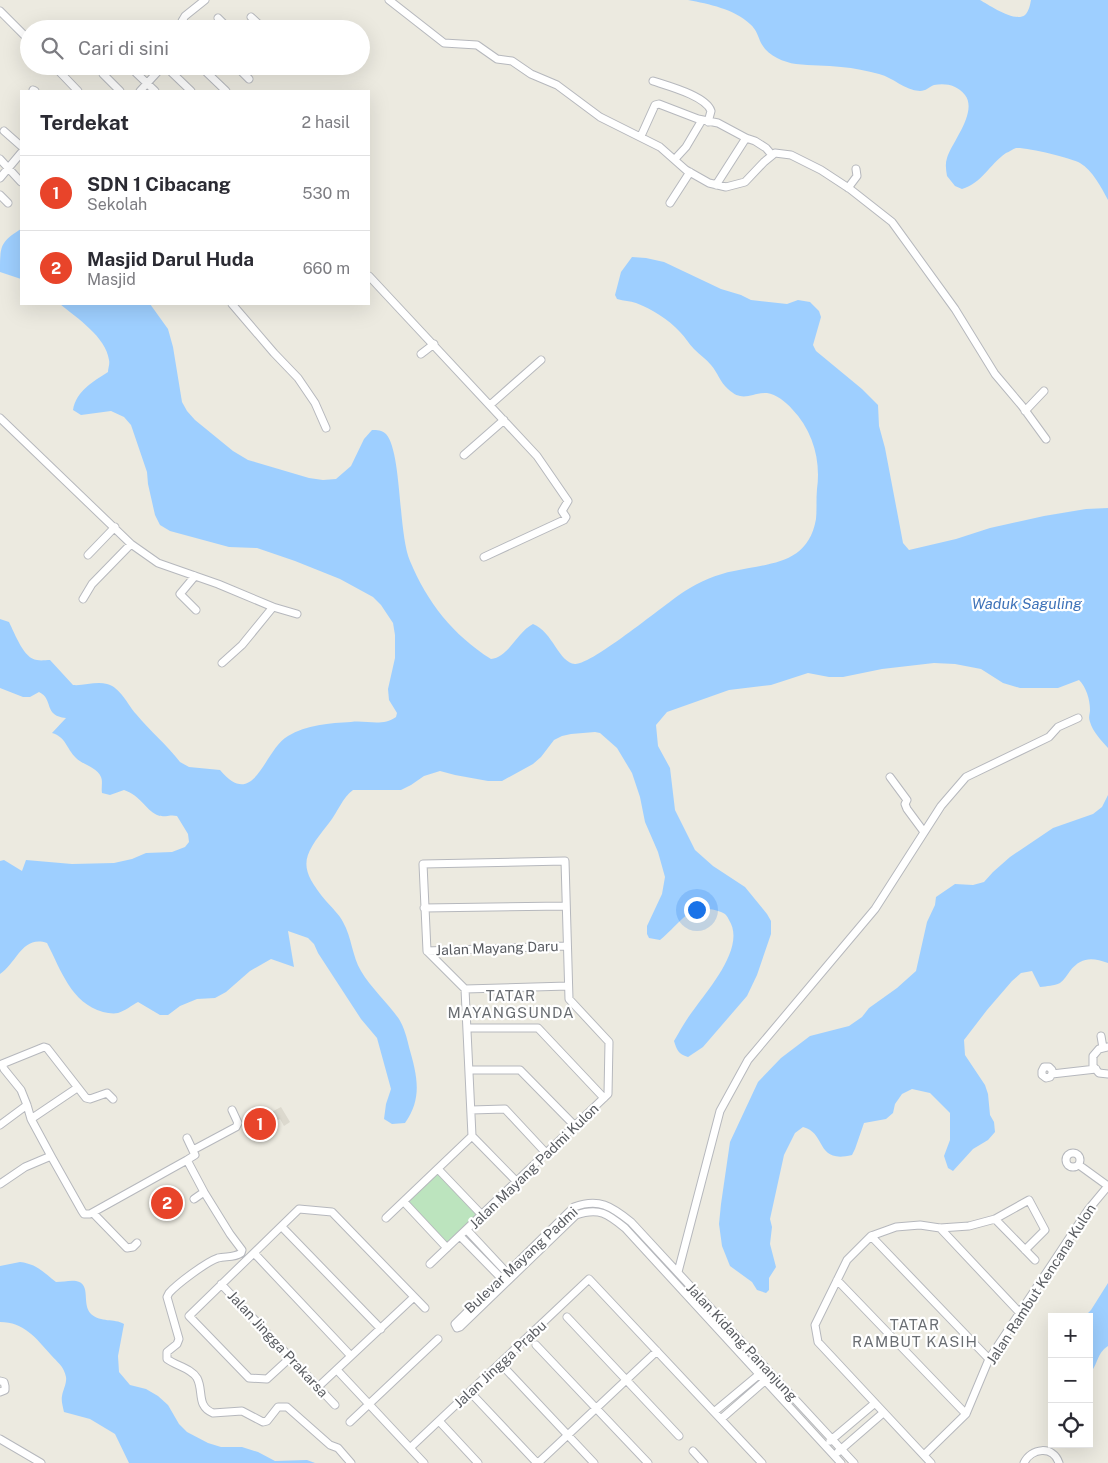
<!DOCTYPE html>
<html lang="id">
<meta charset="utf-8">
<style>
:root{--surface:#fff;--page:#f2f2f3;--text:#2b2b33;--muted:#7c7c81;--line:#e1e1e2;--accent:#e8442a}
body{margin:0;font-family:"Public Sans",sans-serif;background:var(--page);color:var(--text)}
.controls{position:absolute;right:15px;bottom:15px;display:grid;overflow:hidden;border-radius:0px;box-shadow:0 5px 20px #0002}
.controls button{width:45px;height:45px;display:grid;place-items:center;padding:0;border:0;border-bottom:1px solid var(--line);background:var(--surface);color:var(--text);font:25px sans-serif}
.you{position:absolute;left:696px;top:909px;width:18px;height:18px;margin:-12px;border:4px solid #fff;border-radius:50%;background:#1a73e8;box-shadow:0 0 0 8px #1a73e833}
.badge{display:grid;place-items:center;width:32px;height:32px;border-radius:50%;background:var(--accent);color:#fff;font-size:16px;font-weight:700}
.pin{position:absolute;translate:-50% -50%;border:2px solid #fff;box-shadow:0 1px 5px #0006}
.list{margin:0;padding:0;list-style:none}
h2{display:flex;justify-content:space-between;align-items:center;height:65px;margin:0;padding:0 20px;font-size:21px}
h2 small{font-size:16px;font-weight:400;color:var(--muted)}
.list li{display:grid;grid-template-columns:32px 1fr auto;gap:15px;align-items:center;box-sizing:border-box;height:75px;padding:0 20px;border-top:1px solid var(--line)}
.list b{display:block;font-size:19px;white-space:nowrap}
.list p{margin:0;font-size:16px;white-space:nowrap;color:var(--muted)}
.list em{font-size:16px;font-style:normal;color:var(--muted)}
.icon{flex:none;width:28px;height:28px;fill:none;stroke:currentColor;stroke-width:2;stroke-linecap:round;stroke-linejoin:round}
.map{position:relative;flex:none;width:1108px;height:1463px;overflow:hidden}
.search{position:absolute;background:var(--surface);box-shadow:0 5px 20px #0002;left:20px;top:20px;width:350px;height:55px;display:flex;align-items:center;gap:12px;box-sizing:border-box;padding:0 18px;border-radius:28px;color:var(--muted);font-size:19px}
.panel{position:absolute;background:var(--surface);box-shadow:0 5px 20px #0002;left:20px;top:90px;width:350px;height:215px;border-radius:0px}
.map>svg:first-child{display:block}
.education{fill:#dcd9ce}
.green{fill:#bce4be}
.water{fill:#9ecfff}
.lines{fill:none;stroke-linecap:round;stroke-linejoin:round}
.street-casing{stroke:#b6b8bd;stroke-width:9}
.street{stroke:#fff;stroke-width:7}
.labels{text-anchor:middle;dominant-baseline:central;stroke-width:4.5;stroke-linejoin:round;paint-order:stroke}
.street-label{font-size:14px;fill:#595c61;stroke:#fff}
.water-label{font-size:15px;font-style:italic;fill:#3f73b9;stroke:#fff}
.neighbourhood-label{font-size:15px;letter-spacing:1px;fill:#6a6e73;stroke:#fff}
</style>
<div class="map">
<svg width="1108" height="1463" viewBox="0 0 1108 1463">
<rect width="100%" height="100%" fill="#eceae0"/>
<!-- education -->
<path class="education" d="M281 1107 290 1122 284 1126 280 1119 259 1130 261 1134 254 1138 247 1125Z"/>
<!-- green -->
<path class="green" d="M437 1172 477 1214 447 1243 407 1202Z"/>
<!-- water -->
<path class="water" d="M688 0H980C989 5 1015 23 1025 15 1029 11 1030 5 1031 0H1108V200C1101 187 1093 171 1080 163 1072 158 1026 147 1016 148 1013 149 1009 152 1006 153 989 165 982 183 962 189L955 186 947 176C946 170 945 164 947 158 952 142 978 112 965 95 957 85 946 83 934 85 929 87 926 91 920 91 904 90 894 78 879 74 867 71 854 68 841 67 826 65 811 66 796 64 783 62 768 56 761 43 758 37 757 30 750 24 734 9 709 4 688 0Z
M21 229V279L0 272C0 246 0 242 21 229Z
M632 257 646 258 664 262 721 289 741 295 751 300 787 304 798 300 810 302 819 311 821 317 813 345 816 351 862 389 878 405 879 426 885 448 900 527 903 543 909 550 956 539 990 528 1044 516 1086 509 1108 508V748C1101 740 1093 732 1090 722 1088 717 1090 714 1090 710 1090 699 1086 687 1079 680L1058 688H1020L1003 683 981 669 955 664 934 663 882 669 843 677H829L808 673 771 685 729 690 667 712 656 725 658 746 670 768 675 810 695 850 713 866 745 887 767 914 771 921V934L757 975 747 996 703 1047 688 1057C678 1054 677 1050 674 1041 681 1029 687 1018 695 1008 710 987 746 946 729 920 727 916 726 914 721 912 690 900 681 923 660 940L649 938 647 934V926L662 894 665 877 658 852 645 822 640 797 632 773 617 748 600 733 595 732 571 734 562 736 554 740 541 757 533 764 502 781H488L455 775 440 771 424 776 411 785 401 790H353C342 798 338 812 329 823 302 857 297 866 326 901 332 908 339 914 343 922 352 938 352 956 361 971 371 988 388 1003 399 1019 404 1027 407 1038 409 1047 417 1075 423 1098 405 1123L392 1124 384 1119 386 1104 391 1089 377 1038 361 1019 346 996 318 953 314 944 308 938 288 931 294 967 271 959 250 971 226 992 215 998 197 999 180 1006 168 1015H160L138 1002C132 1005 125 1011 118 1013 113 1014 108 1013 103 1012 71 1003 61 970 47 943 22 935 17 963 0 974V861L4 860 22 871 26 860 72 864 114 863 132 859 146 853 172 852 185 847 189 842 188 834 177 816C170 814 164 818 157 815 145 809 141 796 124 790L110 795 102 793C101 788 103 782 101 777 97 767 83 765 76 758 66 748 66 737 52 733L66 718C43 716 54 699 39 692L30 697H23L0 688V619L9 622C15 634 24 659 37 660 41 661 46 660 50 660L73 685C84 686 96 681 107 684 120 687 128 705 136 714 150 731 167 745 180 762L189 767 220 770C255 812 264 749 288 736 306 725 330 723 351 722 367 720 382 727 396 717L397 713 389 700 388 689 395 658V635L393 623 381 605 373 597 340 579 295 561 257 548 229 547 170 531 160 525 155 515 148 484 147 472 131 425 124 417 111 411 81 415 73 410C76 391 94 381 108 372 108 368 110 364 109 360 106 337 77 318 60 304H150L168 329 173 347 182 402 187 411 195 420 233 451 248 460 309 478 323 480 336 479 351 466 364 439 372 430C377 430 382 430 386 434 402 452 398 533 410 561 427 602 453 635 491 659 509 657 517 632 533 624 553 632 559 663 575 664 592 665 666 603 685 591 699 582 717 574 734 571 769 563 808 565 816 519 817 509 816 499 817 489 821 460 813 431 792 409 786 402 776 394 767 393 750 393 743 403 728 389 720 382 718 373 711 365 706 359 700 355 694 349 689 344 685 337 680 332 668 319 652 309 636 303 630 301 624 301 617 299L615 295 621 272Z
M1108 795V963C1092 957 1081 957 1070 971 1067 975 1064 980 1060 983 1054 986 1047 986 1040 987L1032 971 1021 973 1012 981 987 1010 964 1040 965 1055 985 1085 988 1094 990 1115 994 1122 995 1132 988 1140 973 1149 953 1171 948 1168 944 1156 950 1140V1113L930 1093 912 1089 902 1094 895 1104 893 1113 886 1119 864 1123 855 1149 852 1155C815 1164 827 1133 803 1127L795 1133 784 1155 770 1219 772 1227 770 1244 776 1267 769 1278V1290L766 1293 757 1290 752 1282 730 1266 722 1246 719 1224 721 1204 730 1142 758 1082 781 1058 810 1036 849 1026 862 1017 869 1008 897 988 916 971 927 922 935 905 936 897 955 884 973 885 984 882 993 872 1010 857 1053 828 1093 814 1102 807Z
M20 1262C37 1264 43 1272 56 1282 63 1282 70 1280 76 1281 92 1284 81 1304 91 1314 101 1323 114 1318 124 1324L118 1356 119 1372 130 1385 146 1389 158 1396 168 1405 179 1424 187 1432 208 1443 221 1447H242L258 1452 275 1461 307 1460 315 1463H129L115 1434 90 1419 64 1412C63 1407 61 1401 62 1396 63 1390 67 1383 66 1377 64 1366 57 1362 51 1355 36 1338 24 1322 0 1322V1266Z
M1108 1283V1346C1096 1354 1099 1364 1089 1374V1317H1084L1091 1310Z"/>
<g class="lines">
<!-- street casing -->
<g class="street-casing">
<path id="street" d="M389 0 444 43 477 45 497 59 512 61 531 74 557 85 600 117 660 147 686 170 709 183 726 187 745 182 764 162 775 153 791 155 821 170 850 189 892 222 955 309 995 374 1022 406 1046 439
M0 11 29 40
M251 17 264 29
M218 18 229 29
M157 26 160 29
M188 29 182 21 185 16 205 0
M54 66 78 91
M129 66 155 91
M165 66 191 91
M200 66 226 91
M236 66 249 79
M103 74 120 91
M653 81C668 86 706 96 711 111L708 122
M33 90 35 91
M140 91 163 66
M4 131 21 146
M641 136 655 105 659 104 698 119 718 123 746 138 755 141 766 148 772 155
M0 159 21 182
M675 159 686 147 702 120
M0 178 21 153
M716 185 746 138
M848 188 857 176 856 169
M0 195 8 203
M670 203 690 172
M369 276 537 456 568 501 562 511 566 517 564 520 484 557
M232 304 274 353 298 378 315 403 326 428
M421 354 434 344
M490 405 541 360
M1025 411 1044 391
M0 418 131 544 158 563 218 584 273 607 297 614
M464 455 504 420
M88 555 115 527
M195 576 180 594 196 610
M83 599 92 584 131 544
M222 663 242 645 273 607
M890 777 907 800 905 804 907 809 924 832
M424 908 565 906
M427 951 566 946
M465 989 568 986
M467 1028H538L604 1098
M1101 1036 1103 1048
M1108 1047 1099 1049 1093 1056V1066L1099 1073 1108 1074
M469 1070H520L575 1126
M1052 1074V1070L1049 1067H1044L1042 1071V1075L1046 1078 1050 1077 1052 1074 1096 1069
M27 1105 21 1090 4 1069 2 1064 44 1047 47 1048 86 1098 90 1099 107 1093 113 1099
M471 1110 505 1109 546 1153
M31 1119 77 1088
M0 1125 27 1105 31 1119 51 1156
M472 1136 516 1181
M193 1150 236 1127 238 1123 232 1110
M1066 1160a7 7 0 1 1 14 0a7 7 0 1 1-14 0Z
M187 1160 195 1155 187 1138
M1079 1165 1108 1186
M438 1169 481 1214
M0 1184 25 1167 51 1156 82 1211 84 1214H90L187 1160 204 1192 230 1234 242 1250 241 1253C234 1258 226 1256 218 1258 206 1262 177 1284 169 1293L167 1297 179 1339 177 1344 167 1352V1359C176 1366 191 1368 197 1378 204 1391 196 1406 213 1413L242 1411 263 1422 267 1421 278 1407H287L330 1445 338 1448 351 1463
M194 1199 204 1192
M404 1202 447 1248
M93 1213 127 1248 133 1247 137 1243
M386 1218 472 1136 465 989 427 951 423 864 565 861 569 999 609 1042 608 1094 430 1264
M995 1219 1029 1200 1045 1230 1025 1250
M282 1227 381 1329
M940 1228 1019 1312
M467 1230 509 1275
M460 1236 504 1281
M871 1236 989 1359
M254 1253 351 1356
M678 1272 720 1111 748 1060 875 909 941 806 966 777 1049 737 1058 727 1078 718
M837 1280 966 1414
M221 1284 335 1405
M567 1317 679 1436
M536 1345 648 1463
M291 1357 267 1379 249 1378 189 1316 299 1209 332 1212 425 1308
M500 1363 594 1463
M337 1370 424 1463
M0 1381 4 1382 5 1386V1390L0 1392
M318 1387 414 1297
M470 1392 537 1463
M714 1412 762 1372
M721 1419 768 1378
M439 1421 478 1463
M350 1422 438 1339
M0 1439 41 1463
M830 1441 875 1403
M410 1448 589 1279 762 1463
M693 1451 704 1463
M838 1452 883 1413
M924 1455 966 1414 989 1359 1088 1210 1108 1186
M538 1463 657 1351
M841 1463 625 1228C608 1214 599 1207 576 1215L460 1327 457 1328 455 1324 574 1207C599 1198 611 1206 631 1222L854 1463
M931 1463 818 1342 815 1325 847 1260 871 1236 896 1227 920 1225 940 1228 969 1226 995 1219 1035 1260
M1024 1463C1031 1448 1053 1445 1059 1463"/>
</g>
<!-- street -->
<use href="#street" class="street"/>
</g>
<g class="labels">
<!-- street labels -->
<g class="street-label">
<text transform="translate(497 948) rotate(-2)">Jalan Mayang Daru</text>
<text transform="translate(534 1166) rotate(-44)">Jalan Mayang Padmi Kulon</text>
<text transform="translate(521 1260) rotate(-43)">Bulevar Mayang Padmi</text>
<text transform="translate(1041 1284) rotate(-57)">Jalan Rambut Kencana Kulon</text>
<text transform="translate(742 1342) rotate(47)">Jalan Kidang Pananjung</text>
<text transform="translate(278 1344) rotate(47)">Jalan Jingga Prakarsa</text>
<text transform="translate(500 1364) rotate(-43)">Jalan Jingga Prabu</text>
</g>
<!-- water labels -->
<g class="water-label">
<text x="1027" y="603">Waduk Saguling</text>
</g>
<!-- neighbourhood labels -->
<g class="neighbourhood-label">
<text x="511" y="995">TATAR<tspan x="511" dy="17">MAYANGSUNDA</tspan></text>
<text x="915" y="1324">TATAR<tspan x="915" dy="17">RAMBUT KASIH</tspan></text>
</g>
</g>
</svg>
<div class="controls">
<button>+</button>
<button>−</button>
<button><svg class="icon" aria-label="locate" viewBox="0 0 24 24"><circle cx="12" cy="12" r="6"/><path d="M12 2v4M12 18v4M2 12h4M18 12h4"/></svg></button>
</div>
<div class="you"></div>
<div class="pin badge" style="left:260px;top:1124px">1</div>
<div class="pin badge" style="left:167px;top:1203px">2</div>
<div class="search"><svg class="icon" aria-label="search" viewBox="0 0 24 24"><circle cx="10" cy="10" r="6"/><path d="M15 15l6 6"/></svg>Cari di sini</div>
<section class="panel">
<h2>Terdekat<small>2 hasil</small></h2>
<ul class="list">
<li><span class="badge">1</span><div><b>SDN 1 Cibacang</b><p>Sekolah</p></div><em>530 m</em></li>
<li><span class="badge">2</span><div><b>Masjid Darul Huda</b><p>Masjid</p></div><em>660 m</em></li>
</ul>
</section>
</div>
